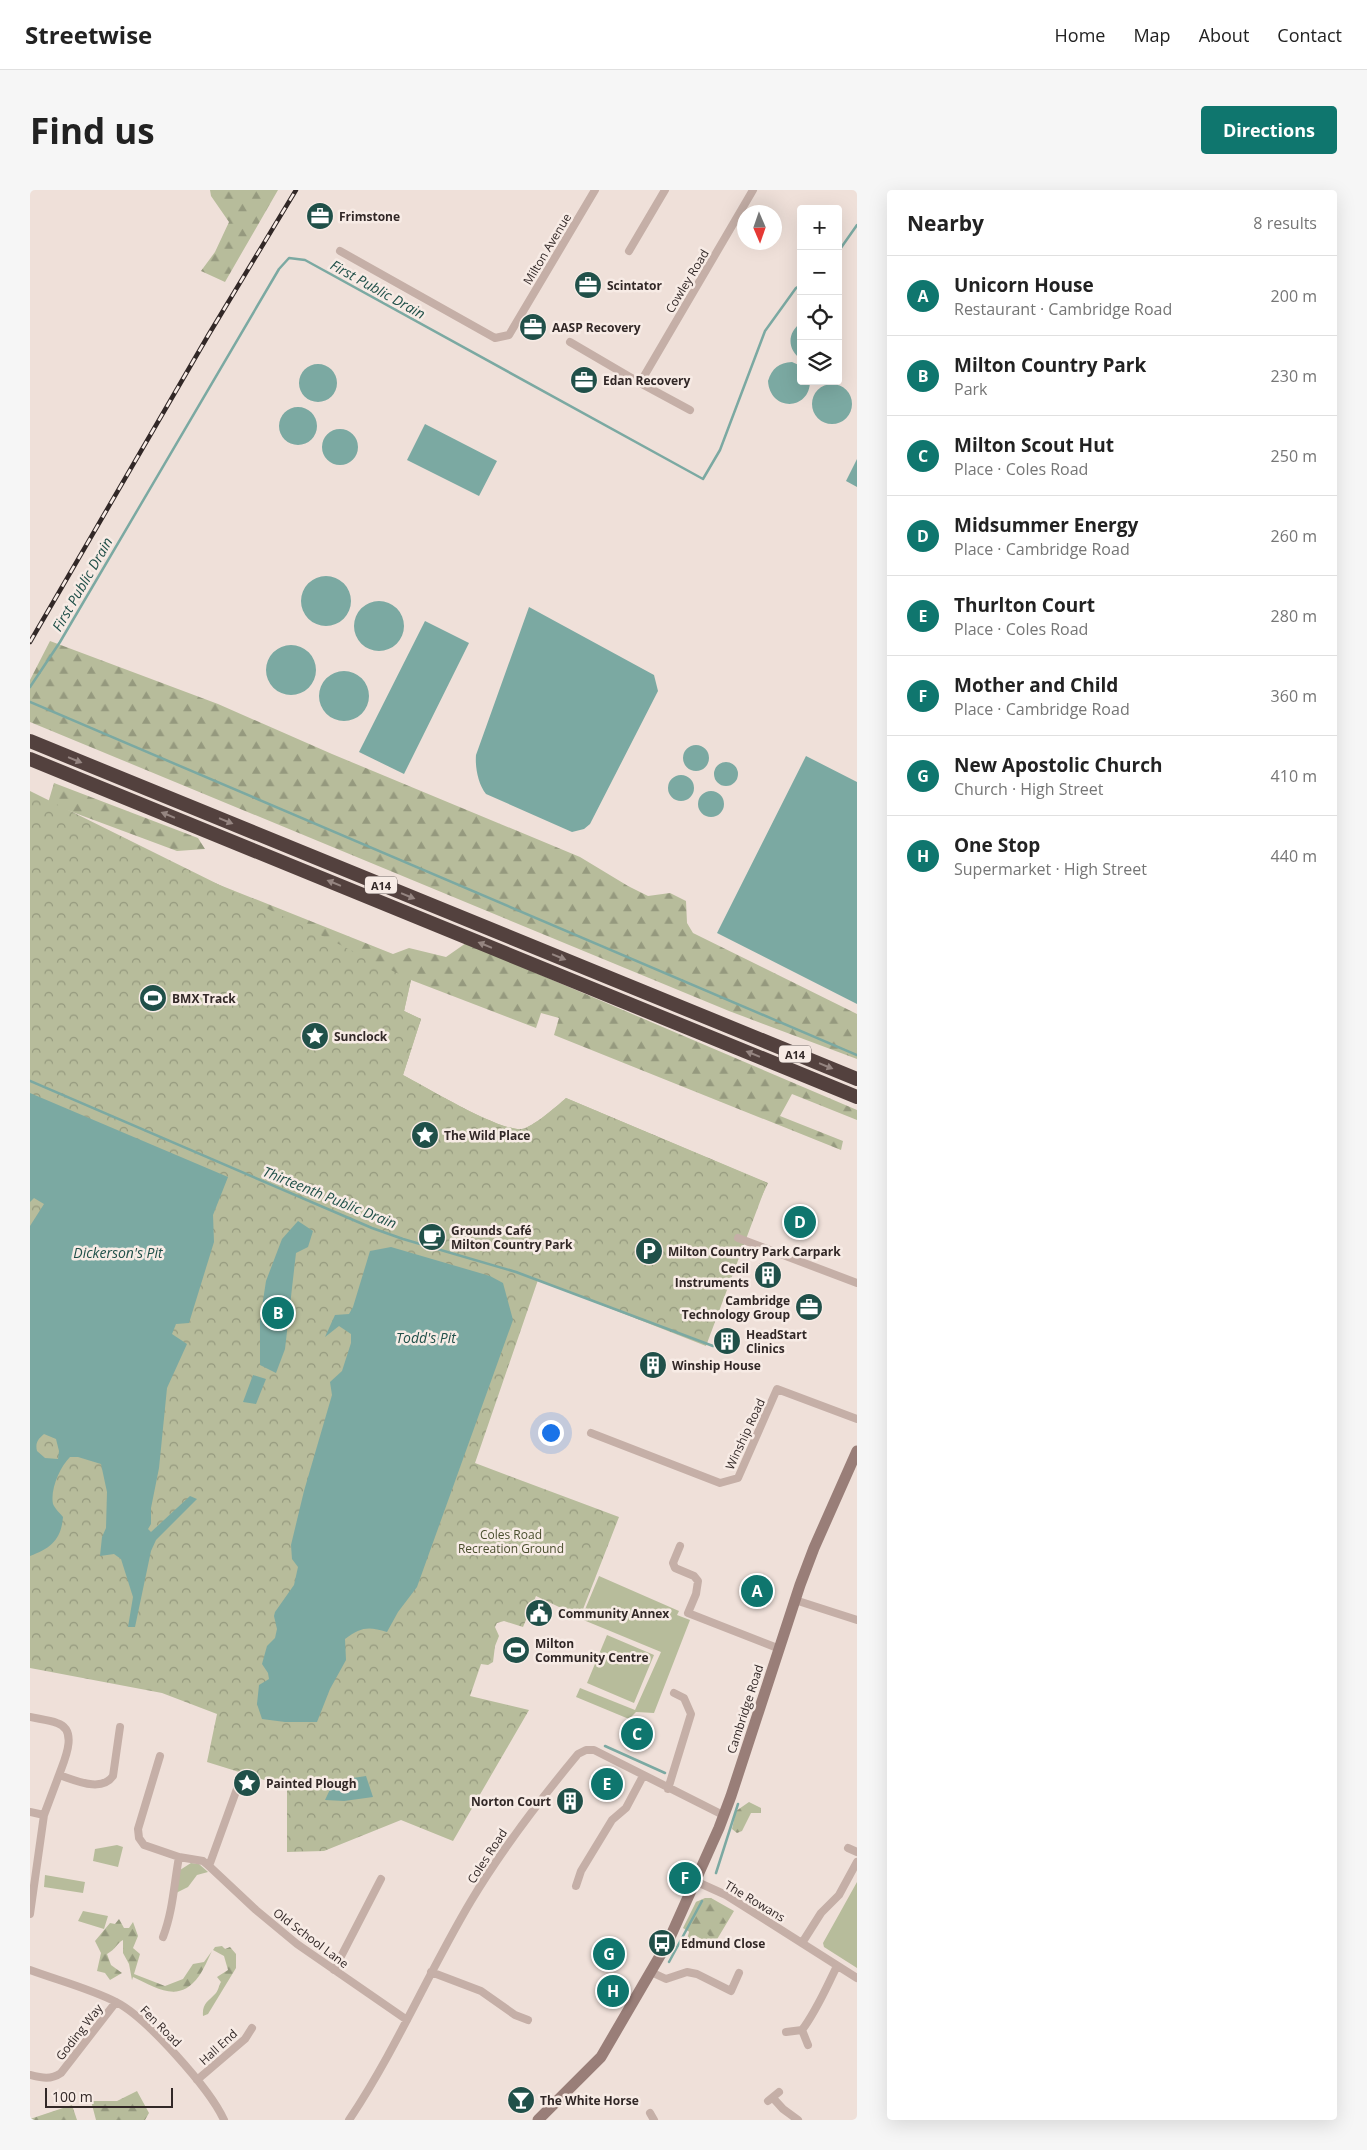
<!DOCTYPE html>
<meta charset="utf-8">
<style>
:root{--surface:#fff;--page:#f6f6f6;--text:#222;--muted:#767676;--line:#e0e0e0;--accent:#0f766e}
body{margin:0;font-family:"Open Sans",sans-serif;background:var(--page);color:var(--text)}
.controls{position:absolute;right:15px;top:15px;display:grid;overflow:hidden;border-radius:5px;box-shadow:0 5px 20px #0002}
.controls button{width:45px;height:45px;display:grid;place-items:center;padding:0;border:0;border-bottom:1px solid var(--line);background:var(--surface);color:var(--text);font:25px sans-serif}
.compass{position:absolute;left:707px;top:15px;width:45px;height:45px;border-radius:50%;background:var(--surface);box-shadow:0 5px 20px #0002;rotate:178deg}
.scale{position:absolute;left:15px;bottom:12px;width:128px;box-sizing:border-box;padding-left:5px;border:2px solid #322827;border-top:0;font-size:14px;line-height:18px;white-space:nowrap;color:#322827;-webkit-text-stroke:4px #f7ebe5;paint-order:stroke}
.you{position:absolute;left:520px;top:1242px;width:18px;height:18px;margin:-12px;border:4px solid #fff;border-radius:50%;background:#1a73e8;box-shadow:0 0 0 8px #1a73e833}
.badge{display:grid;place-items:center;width:32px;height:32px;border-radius:50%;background:var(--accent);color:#fff;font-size:16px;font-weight:700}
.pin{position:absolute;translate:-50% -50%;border:2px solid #fff;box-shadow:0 1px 5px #0006}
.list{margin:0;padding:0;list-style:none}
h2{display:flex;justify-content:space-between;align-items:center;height:65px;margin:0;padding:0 20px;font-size:21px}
h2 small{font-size:16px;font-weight:400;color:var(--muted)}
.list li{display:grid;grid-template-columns:32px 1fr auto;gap:15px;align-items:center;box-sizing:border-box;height:80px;padding:0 20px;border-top:1px solid var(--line)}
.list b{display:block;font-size:19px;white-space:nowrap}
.list p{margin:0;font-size:16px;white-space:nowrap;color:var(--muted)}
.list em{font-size:16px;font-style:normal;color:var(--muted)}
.icon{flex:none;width:28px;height:28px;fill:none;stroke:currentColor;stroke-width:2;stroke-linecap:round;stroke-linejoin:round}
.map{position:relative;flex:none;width:827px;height:1930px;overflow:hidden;border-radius:5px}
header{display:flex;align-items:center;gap:30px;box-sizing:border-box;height:70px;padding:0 25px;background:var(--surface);border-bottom:1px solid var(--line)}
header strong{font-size:24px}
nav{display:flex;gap:28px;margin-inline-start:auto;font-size:18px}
.intro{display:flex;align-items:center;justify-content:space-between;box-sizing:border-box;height:120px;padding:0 30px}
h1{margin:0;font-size:35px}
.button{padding:12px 22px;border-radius:5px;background:var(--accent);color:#fff;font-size:18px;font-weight:700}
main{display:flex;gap:30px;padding:0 30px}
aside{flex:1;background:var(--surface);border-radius:5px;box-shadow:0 5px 20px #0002}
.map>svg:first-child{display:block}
.green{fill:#b7bc9b}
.forest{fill:url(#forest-firs)}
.park{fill:url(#park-crowns)}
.water{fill:#7ba9a2;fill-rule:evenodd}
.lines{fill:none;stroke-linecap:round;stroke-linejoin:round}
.stream{stroke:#7ba9a2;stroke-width:2.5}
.street{stroke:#c5afa7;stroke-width:8}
.secondary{stroke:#997e78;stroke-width:11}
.highway{stroke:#53413e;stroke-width:14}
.rail-casing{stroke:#322827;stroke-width:4.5}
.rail{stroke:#f7ebe5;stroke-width:2.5;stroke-dasharray:8;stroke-linecap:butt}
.oneway{fill:#958581}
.labels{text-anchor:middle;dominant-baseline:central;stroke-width:5;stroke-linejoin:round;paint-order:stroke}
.shield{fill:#f7ebe5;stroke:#6d6260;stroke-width:1}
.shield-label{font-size:11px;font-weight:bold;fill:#322827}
.poi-label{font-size:12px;font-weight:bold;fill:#322827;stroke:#f7ebe5;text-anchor:start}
.street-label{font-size:12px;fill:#322827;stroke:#f7ebe5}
.park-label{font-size:12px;fill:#494e2d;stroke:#f7ebe5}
.water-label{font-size:14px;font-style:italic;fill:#205049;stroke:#f7ebe5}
</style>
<header>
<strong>Streetwise</strong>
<nav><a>Home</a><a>Map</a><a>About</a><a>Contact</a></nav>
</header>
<div class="intro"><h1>Find us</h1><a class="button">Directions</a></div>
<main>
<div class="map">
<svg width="827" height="1930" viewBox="0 0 827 1930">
<defs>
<pattern id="forest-firs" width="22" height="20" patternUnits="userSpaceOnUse" patternTransform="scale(1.25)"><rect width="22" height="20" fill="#b7bc9b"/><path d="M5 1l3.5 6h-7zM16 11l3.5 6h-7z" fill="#95997e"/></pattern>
<pattern id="park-crowns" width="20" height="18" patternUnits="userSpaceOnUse" patternTransform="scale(1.25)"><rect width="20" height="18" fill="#b7bc9b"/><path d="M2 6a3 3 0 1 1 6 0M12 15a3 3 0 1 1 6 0" fill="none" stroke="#95997e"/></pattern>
</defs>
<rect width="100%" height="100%" fill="#efe0d9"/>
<!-- green -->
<path class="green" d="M569 1386 649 1421 647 1425 660 1430 624 1523 606 1522 599 1529 546 1507 550 1498 605 1520 631 1462 551 1429Z
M577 1445 624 1465 604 1513 557 1493Z
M87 1655 93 1657 88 1677 63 1671 65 1659Z
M161 1673 169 1674 178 1682 167 1685 158 1697 146 1703 150 1680Z
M15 1685 55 1692 53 1703 14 1697Z
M827 1692V1778L794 1757 793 1753Z
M675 1708H681L704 1721 683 1756 653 1738 666 1712Z
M53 1721 78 1726 74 1739 48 1731Z"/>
<!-- forest -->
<path class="forest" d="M180 0H248L195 92 171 81 185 62 199 32 181 6Z
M20 451 188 514 302 564 550 667 598 696 618 706 640 703 656 711 657 733 663 743 827 824V869L699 821 0 532V490Z
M24 593 168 648 175 659 147 661 18 613Z
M0 656 97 658 363 764 379 758 416 767 436 753 827 920V930L762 904 750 926 813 951 811 960 524 845 529 828 511 823 506 838 381 790 374 821 391 829 373 885C396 897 470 942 492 939 503 937 527 916 536 908L738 993 731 1008 484 955Z
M719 1612 731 1618V1623H721L712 1641 707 1643 702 1639 706 1621Z
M681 1708 696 1732 682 1752 681 1748 674 1740 667 1743 656 1754C659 1739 665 1727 666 1712Z
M89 1729 94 1738H99L103 1732 108 1746 103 1758 110 1764 104 1784 135 1796 153 1789 163 1774 174 1772 182 1761C178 1769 174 1779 169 1786 149 1814 127 1798 103 1787L102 1790 99 1774 93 1763V1750C87 1753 86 1759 77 1764L81 1775 92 1783 80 1790 75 1783 67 1781 71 1763 65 1751 80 1733 85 1734Z
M192 1756 195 1759 200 1757 206 1764V1778L178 1824 173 1826C172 1813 178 1812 186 1803 188 1801 189 1795 191 1792L187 1787 198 1780 194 1766 183 1760 185 1757Z
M107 1901 119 1923 115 1930H66L61 1911H87Z
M42 1915 47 1930H0V1929Z"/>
<!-- park -->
<path class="park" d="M0 601 381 790 374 821 391 829 373 885C396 897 470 942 492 939 503 937 527 916 536 908L737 993 676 1156 508 1090 445 1273 589 1327 550 1427 506 1406 493 1437 474 1431 467 1433 465 1437 469 1446 465 1456 463 1472 458 1475 451 1474 440 1506 499 1520 423 1651 371 1630 294 1661 257 1662V1597L177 1572 187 1524 132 1503 0 1478Z"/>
<!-- water -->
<path class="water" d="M771 133V169C757 160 757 142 771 133Z
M762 172 771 176V191H780C780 221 740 222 738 191 742 178 749 173 762 172Z
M269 193a19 19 0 1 1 38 0a19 19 0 1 1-38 0Z
M782 214a20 20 0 1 1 40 0a20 20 0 1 1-40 0Z
M249 236a19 19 0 1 1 38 0a19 19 0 1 1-38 0Z
M395 234 467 271 449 306 377 270Z
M292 257a18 18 0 1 1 36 0a18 18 0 1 1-36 0Z
M827 269V297L816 291Z
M271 411a25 25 0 1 1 50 0a25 25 0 1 1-50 0Z
M324 436a25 25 0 1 1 50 0a25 25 0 1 1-50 0Z
M499 417 624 485 628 501 560 634 554 639 542 642 456 604C448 594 445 577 446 565Z
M395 431 439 453 374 584 329 562Z
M236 480a25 25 0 1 1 50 0a25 25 0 1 1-50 0Z
M289 506a25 25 0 1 1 50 0a25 25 0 1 1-50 0Z
M653 568a13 13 0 1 1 26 0a13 13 0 1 1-26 0Z
M776 566 827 592V814L687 743Z
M684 584a12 12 0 1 1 24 0a12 12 0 1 1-24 0Z
M638 598a13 13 0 1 1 26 0a13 13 0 1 1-26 0Z
M668 614a13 13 0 1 1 26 0a13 13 0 1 1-26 0Z
M0 903 198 987 183 1025 184 1052 159 1133 146 1134 142 1144 157 1154 137 1198 129 1278 121 1318V1334L118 1339 121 1342 160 1306 167 1309 126 1350 121 1361 105 1437H98L103 1407 91 1369 84 1364 70 1366 72 1347 76 1338 77 1302 71 1274 48 1267H40C30 1277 20 1299 23 1314 25 1319 30 1323 33 1327 31 1350 21 1358 0 1366V1036L14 1014 4 1008 0 1012ZM14 1244 26 1249 29 1261 28 1269 15 1268 7 1261C5 1253 8 1249 14 1244Z
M268 1031 283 1041 278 1057 266 1063 255 1159 246 1183 230 1175V1130L236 1091 252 1049Z
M361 1057 460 1086 473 1093 483 1130 387 1397 368 1422 357 1442C338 1436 331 1437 315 1449L316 1470 300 1499 287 1532H255L232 1529 227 1514 229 1495 239 1489 238 1483 232 1474 237 1456 245 1448 247 1439 244 1426 245 1422 264 1395 268 1377 262 1369 261 1355 274 1301 302 1205 300 1192 312 1181 321 1153V1144L309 1136 295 1147 305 1125 319 1124 323 1117 340 1061Z
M223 1185 236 1189 226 1214 213 1212Z
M336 1586 343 1607 314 1611 295 1610 304 1591Z"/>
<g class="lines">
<!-- stream -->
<path class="stream" d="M808 62 827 35
M0 497 30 452 249 79 259 68 275 70 673 289 690 260 735 141 766 98 771 95
M0 512 827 865
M0 891 342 1038 373 1049 486 1082 683 1156
M575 1556 635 1583
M686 1683 708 1614
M639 1772 672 1711"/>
<!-- street -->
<path class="street" d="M310 61 465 148 479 145 565 0
M599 61 635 0
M540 152 610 193 660 220
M610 193 723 0
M708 1048 827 1093
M561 1243 690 1293 708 1288 747 1199 827 1229
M650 1356 643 1373 645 1378 664 1386 668 1391 666 1404 658 1423 750 1459
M765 1410 827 1430
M0 1527C9 1529 19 1530 27 1533 49 1540 34 1571 29 1585 45 1590 71 1603 83 1586L90 1537
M130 1566 108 1639 109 1648 114 1655 149 1667 173 1671 179 1676 226 1720 267 1754 377 1830
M638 1599 661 1524 654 1508 644 1503
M0 1622 14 1625
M818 1658 827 1662
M179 1676 208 1596
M665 1691 696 1705 827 1788
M546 1696 551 1681 582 1630 596 1618 613 1586
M0 1724 14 1625 29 1585
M133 1747C143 1721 144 1694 149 1667
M772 1753 791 1723 809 1705 827 1672
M0 1780C27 1790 61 1799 86 1812 116 1827 180 1899 194 1930
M304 1780 351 1689
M401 1782 451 1801 485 1825 498 1830
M621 1782 636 1789 657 1782 667 1784 701 1801 709 1783
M756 1842 772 1840
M778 1855 772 1840C787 1820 796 1798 807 1776
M0 1885C12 1888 21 1890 31 1883L86 1812
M167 1890 215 1849 222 1838
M743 1908 753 1919 768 1930
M738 1911 749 1902
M620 1923 624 1930
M319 1930C366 1860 398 1783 441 1711 472 1659 509 1611 548 1564L556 1560H564L693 1625"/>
<!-- secondary -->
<path class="secondary" d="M508 1930 571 1867 638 1752 689 1638 701 1606 770 1395 784 1358 827 1261"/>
<!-- highway -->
<path class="highway" d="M0 551 827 889
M0 569 827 907"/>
<!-- rail casing -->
<g class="rail-casing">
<path id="rail" d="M0 452 179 144 266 0"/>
</g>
<!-- rail -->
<use href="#rail" class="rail"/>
</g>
<!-- one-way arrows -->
<defs><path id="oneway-solid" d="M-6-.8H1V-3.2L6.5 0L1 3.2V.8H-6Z" transform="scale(1.25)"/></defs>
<g class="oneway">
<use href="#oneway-solid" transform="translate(45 570) rotate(22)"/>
<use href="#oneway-solid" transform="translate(138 625) rotate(-158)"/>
<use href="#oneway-solid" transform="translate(196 631) rotate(22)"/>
<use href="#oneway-solid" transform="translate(304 693) rotate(-158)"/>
<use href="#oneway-solid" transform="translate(378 706) rotate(22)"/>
<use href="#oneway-solid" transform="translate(455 755) rotate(-158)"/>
<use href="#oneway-solid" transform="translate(529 767) rotate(22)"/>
<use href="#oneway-solid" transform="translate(723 864) rotate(-158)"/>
<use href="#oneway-solid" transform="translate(796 876) rotate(22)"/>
</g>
<!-- icons -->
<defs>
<g id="office-disc" transform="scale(1.4375)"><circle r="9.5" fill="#205049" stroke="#f7ebe5"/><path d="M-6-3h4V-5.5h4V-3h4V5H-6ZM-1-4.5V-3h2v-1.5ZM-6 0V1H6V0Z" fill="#fff"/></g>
<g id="stadium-disc" transform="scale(1.4375)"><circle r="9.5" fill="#205049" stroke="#f7ebe5"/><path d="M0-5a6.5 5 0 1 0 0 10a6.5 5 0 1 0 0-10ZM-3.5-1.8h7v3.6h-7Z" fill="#fff"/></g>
<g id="sight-disc" transform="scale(1.4375)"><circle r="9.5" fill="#205049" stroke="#f7ebe5"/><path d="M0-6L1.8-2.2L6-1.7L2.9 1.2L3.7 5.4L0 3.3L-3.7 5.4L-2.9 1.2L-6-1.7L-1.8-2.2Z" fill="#fff"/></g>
<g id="cafe-disc" transform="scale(1.4375)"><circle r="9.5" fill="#205049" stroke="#f7ebe5"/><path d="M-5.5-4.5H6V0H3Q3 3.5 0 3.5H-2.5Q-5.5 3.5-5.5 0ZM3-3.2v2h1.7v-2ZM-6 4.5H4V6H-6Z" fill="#fff"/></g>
<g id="parking-disc" transform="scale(1.4375)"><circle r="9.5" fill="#205049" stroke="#f7ebe5"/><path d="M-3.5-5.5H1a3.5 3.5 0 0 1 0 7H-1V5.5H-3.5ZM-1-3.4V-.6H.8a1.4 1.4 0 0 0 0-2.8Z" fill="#fff"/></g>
<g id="building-disc" transform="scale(1.4375)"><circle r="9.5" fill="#205049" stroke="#f7ebe5"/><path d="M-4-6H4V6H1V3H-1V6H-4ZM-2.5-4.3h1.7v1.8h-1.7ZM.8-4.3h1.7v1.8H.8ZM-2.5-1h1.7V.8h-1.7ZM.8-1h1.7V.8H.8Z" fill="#fff"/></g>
<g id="civic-disc" transform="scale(1.4375)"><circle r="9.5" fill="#205049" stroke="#f7ebe5"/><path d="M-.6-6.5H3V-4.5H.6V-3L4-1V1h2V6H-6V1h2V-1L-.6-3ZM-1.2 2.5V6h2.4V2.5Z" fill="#fff"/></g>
<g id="bus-disc" transform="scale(1.4375)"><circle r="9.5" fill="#205049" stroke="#f7ebe5"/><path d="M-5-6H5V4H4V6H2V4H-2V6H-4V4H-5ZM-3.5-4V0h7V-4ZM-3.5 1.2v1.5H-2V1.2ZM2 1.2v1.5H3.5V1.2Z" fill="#fff"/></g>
<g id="bar-disc" transform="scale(1.4375)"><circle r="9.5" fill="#205049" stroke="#f7ebe5"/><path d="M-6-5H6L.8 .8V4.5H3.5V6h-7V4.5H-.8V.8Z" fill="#fff"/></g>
</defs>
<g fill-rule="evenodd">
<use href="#office-disc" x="290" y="26"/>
<use href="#office-disc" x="558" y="95"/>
<use href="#office-disc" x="503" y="137"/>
<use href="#office-disc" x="554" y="190"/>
<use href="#stadium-disc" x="123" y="808"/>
<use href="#sight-disc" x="285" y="846"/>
<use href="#sight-disc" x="395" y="945"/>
<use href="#cafe-disc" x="402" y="1047"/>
<use href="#parking-disc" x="619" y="1061"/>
<use href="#building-disc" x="738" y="1085"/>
<use href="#office-disc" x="779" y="1117"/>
<use href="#building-disc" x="697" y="1151"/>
<use href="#building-disc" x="623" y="1175"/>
<use href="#civic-disc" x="509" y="1423"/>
<use href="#stadium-disc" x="486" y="1460"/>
<use href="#sight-disc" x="217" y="1593"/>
<use href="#building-disc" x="540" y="1611"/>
<use href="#bus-disc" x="632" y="1753"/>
<use href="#bar-disc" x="491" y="1910"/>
</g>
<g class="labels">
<!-- shield labels -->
<g class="shield">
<rect x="335" y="686.5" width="32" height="17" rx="4"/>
<rect x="749" y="855.5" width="32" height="17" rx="4"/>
</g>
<g class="shield-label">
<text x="351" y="695">A14</text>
<text x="765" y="864">A14</text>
</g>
<!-- poi labels -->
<g class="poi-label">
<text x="309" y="26">Frimstone</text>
<text x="577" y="95">Scintator</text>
<text x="522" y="137">AASP Recovery</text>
<text x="573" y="190">Edan Recovery</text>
<text x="142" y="808">BMX Track</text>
<text x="304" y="846">Sunclock</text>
<text x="414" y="945">The Wild Place</text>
<text x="421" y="1040">Grounds Café<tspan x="421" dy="14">Milton Country Park</tspan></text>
<text x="638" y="1061">Milton Country Park Carpark</text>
<text x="719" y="1078" text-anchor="end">Cecil<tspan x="719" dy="14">Instruments</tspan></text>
<text x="760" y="1110" text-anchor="end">Cambridge<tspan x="760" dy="14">Technology Group</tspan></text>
<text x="716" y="1144">HeadStart<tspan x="716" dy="14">Clinics</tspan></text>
<text x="642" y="1175">Winship House</text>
<text x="528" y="1423">Community Annex</text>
<text x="505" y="1453">Milton<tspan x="505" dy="14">Community Centre</tspan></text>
<text x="236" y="1593">Painted Plough</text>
<text x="521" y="1611" text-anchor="end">Norton Court</text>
<text x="651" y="1753">Edmund Close</text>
<text x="510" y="1910">The White Horse</text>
</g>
<!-- street labels -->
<g class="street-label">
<text transform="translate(517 59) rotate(-59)">Milton Avenue</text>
<text transform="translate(657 91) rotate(-59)">Cowley Road</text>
<text transform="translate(715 1244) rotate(-65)">Winship Road</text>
<text transform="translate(715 1519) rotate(-72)">Cambridge Road</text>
<text transform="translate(457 1666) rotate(-57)">Coles Road</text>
<text transform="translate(725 1711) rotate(31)">The Rowans</text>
<text transform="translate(281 1748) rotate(37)">Old School Lane</text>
<text transform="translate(131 1836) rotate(45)">Fen Road</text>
<text transform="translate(49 1842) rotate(-52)">Goding Way</text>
<text transform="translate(188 1857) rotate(-42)">Hall End</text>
</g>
<!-- park labels -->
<g class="park-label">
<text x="481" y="1344">Coles Road<tspan x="481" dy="14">Recreation Ground</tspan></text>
</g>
<!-- water labels -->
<g class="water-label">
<text transform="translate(348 99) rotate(29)">First Public Drain</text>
<text transform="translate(52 394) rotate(-60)">First Public Drain</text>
<text transform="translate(300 1007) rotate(22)">Thirteenth Public Drain</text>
<text x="88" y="1062">Dickerson's Pit</text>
<text x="396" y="1147">Todd's Pit</text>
</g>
</g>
</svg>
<div class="controls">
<button>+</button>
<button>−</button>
<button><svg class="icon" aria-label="locate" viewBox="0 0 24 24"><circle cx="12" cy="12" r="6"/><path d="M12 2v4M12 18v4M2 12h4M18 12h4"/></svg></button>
<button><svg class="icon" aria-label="layers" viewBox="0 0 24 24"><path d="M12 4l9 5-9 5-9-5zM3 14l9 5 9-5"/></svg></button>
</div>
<svg class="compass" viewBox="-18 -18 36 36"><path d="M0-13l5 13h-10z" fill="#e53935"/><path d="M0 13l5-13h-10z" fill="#767676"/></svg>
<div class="scale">100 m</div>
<div class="you"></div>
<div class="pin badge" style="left:727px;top:1401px">A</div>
<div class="pin badge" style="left:248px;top:1123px">B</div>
<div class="pin badge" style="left:607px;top:1544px">C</div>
<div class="pin badge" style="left:770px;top:1032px">D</div>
<div class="pin badge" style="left:577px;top:1594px">E</div>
<div class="pin badge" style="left:655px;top:1688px">F</div>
<div class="pin badge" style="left:579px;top:1764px">G</div>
<div class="pin badge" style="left:583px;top:1801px">H</div>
</div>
<aside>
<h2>Nearby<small>8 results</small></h2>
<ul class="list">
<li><span class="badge">A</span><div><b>Unicorn House</b><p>Restaurant · Cambridge Road</p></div><em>200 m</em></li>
<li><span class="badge">B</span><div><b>Milton Country Park</b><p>Park</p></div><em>230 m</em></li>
<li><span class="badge">C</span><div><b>Milton Scout Hut</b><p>Place · Coles Road</p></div><em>250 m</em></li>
<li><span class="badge">D</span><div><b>Midsummer Energy</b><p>Place · Cambridge Road</p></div><em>260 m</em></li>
<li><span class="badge">E</span><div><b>Thurlton Court</b><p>Place · Coles Road</p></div><em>280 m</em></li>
<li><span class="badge">F</span><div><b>Mother and Child</b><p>Place · Cambridge Road</p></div><em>360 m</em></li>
<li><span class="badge">G</span><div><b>New Apostolic Church</b><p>Church · High Street</p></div><em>410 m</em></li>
<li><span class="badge">H</span><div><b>One Stop</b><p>Supermarket · High Street</p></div><em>440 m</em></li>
</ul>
</aside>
</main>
